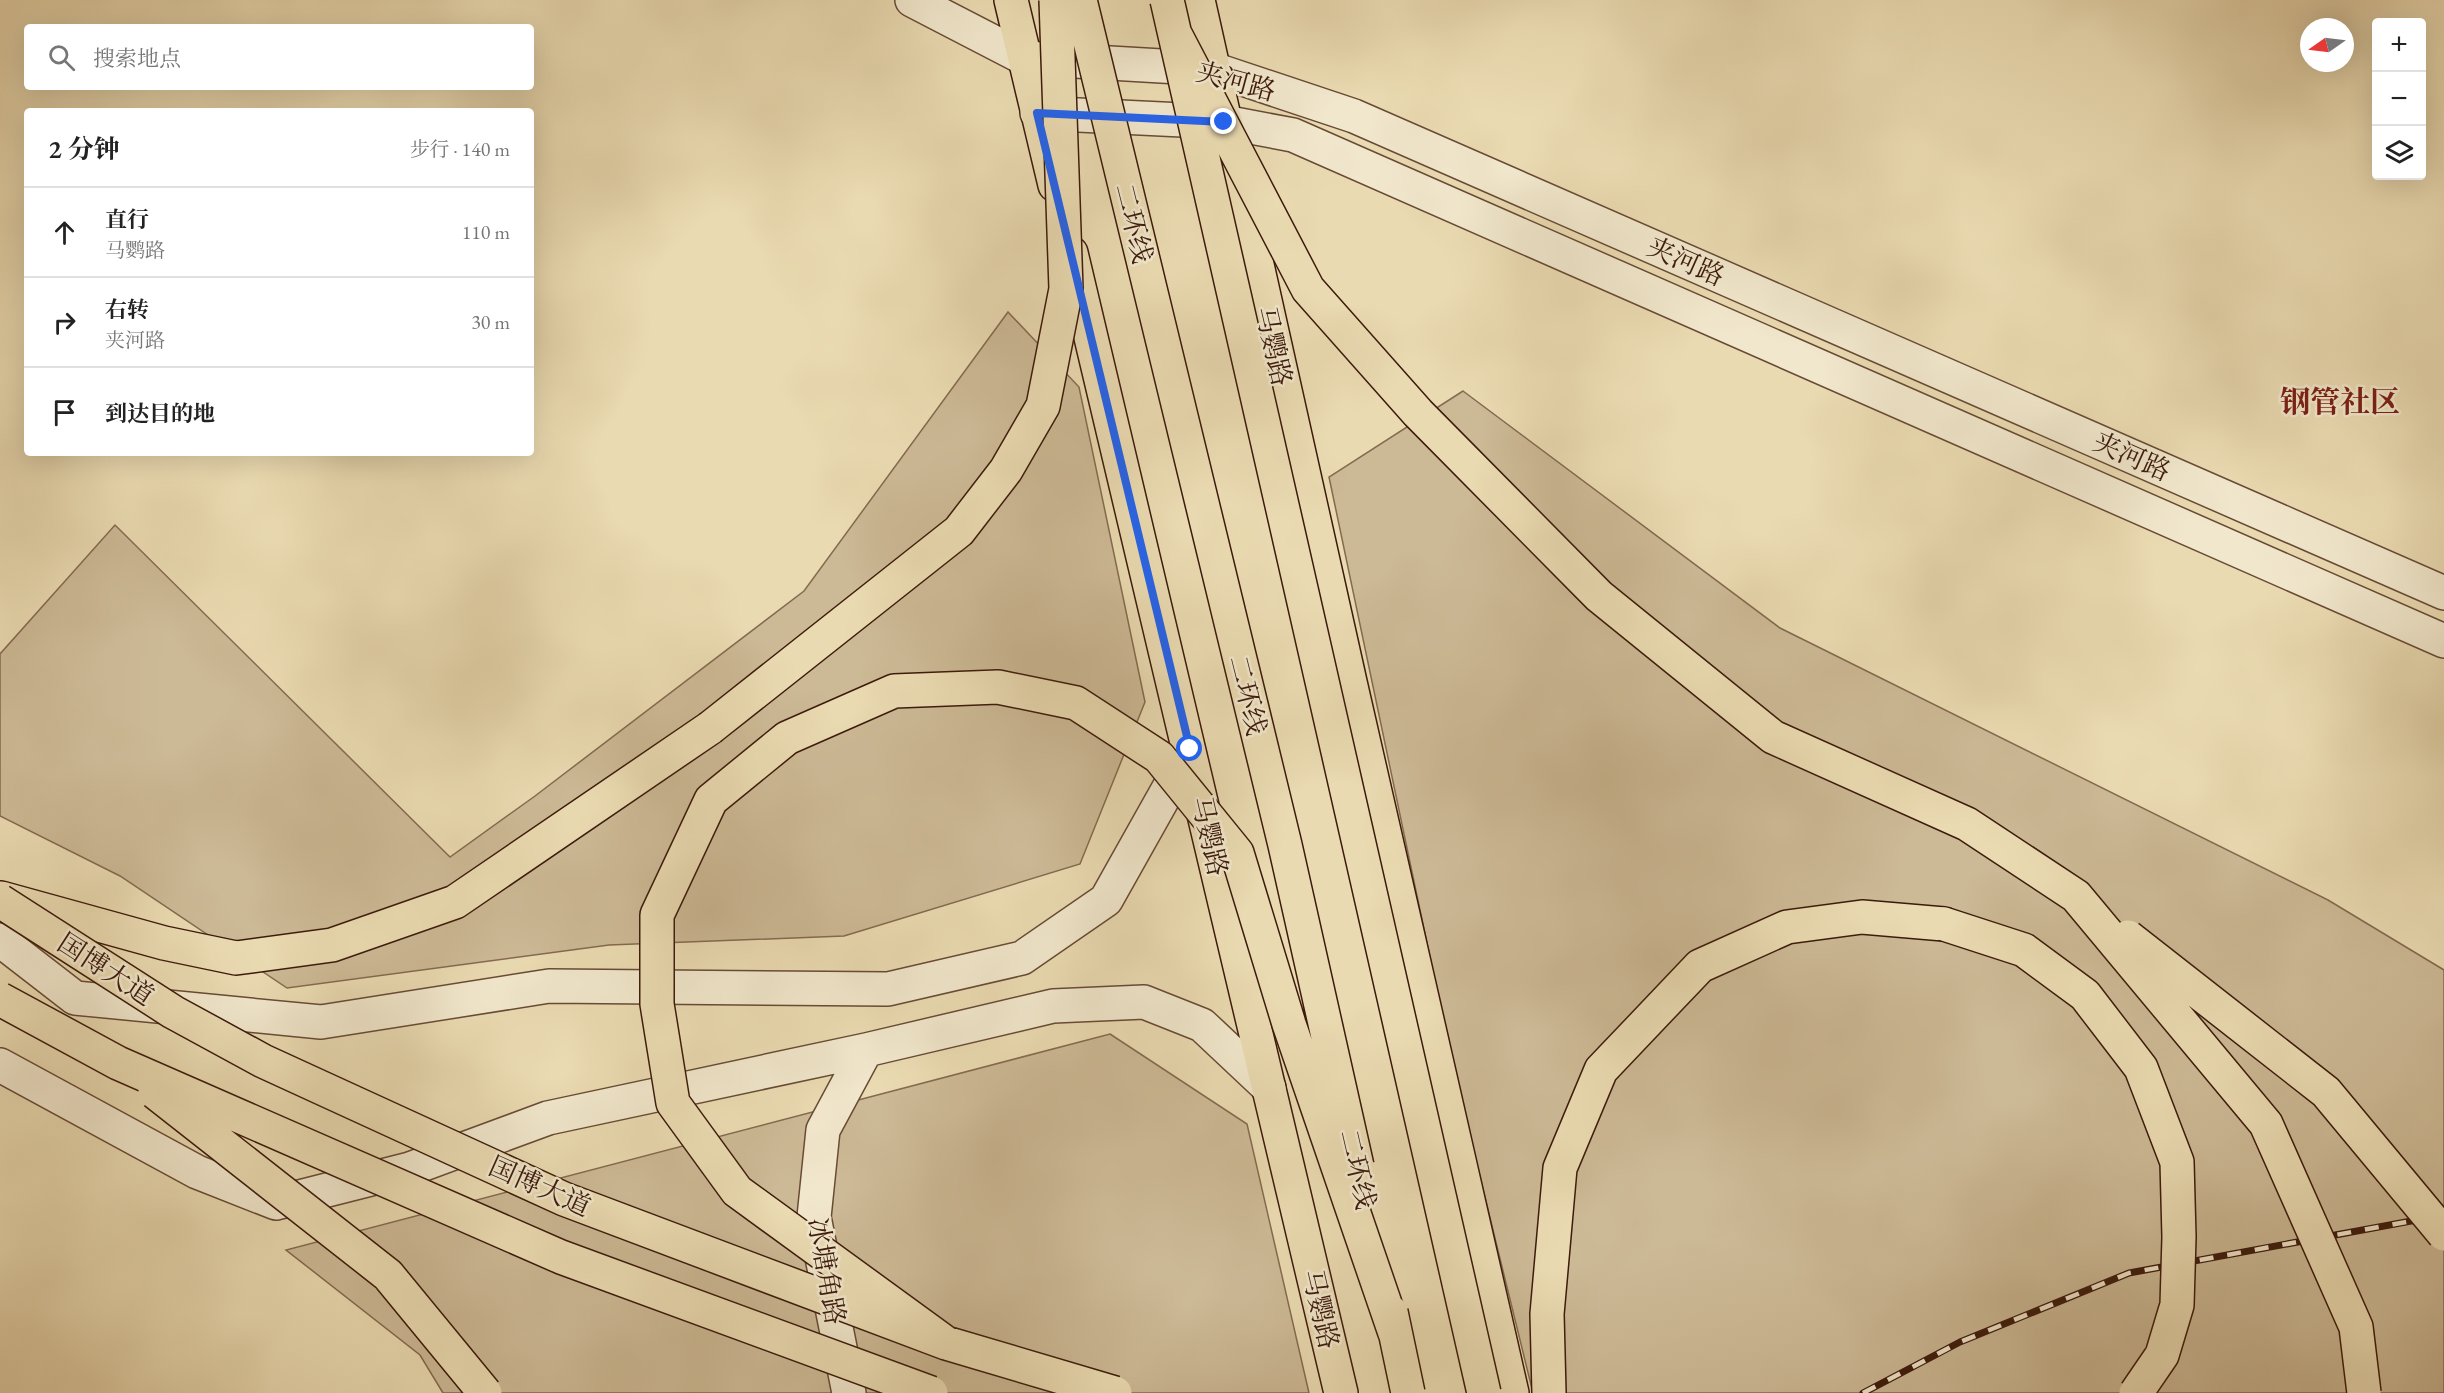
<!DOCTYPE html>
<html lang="zh">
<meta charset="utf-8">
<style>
:root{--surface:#fff;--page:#f6f6f6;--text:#222;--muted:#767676;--line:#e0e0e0}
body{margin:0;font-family:"EB Garamond","Noto Serif SC",serif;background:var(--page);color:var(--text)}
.controls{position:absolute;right:18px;top:18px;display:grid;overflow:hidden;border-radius:6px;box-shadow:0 6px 24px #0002}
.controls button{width:54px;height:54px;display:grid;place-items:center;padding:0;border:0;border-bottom:2px solid var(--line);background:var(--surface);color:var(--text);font:30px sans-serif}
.compass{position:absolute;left:2300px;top:18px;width:54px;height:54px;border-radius:50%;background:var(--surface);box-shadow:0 6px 24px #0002;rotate:256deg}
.stop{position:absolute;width:18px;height:18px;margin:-14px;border:4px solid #2563eb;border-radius:50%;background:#fff}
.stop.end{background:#2563eb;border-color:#fff;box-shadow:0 2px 6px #0008}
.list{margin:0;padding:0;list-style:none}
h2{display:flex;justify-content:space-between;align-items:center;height:78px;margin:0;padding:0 24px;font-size:26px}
h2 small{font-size:20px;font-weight:400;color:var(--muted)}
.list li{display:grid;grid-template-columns:39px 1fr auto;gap:18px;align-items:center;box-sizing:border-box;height:90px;padding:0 24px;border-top:2px solid var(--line)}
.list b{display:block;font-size:22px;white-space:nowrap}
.list p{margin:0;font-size:20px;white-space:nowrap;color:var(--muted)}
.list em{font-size:20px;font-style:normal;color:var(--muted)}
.icon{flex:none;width:33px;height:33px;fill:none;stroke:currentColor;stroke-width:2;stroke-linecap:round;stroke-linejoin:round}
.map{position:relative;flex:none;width:2444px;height:1393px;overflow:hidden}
.search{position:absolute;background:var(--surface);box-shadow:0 6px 24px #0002;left:24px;top:24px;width:510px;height:66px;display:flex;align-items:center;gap:15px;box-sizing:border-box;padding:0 21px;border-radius:6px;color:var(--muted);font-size:22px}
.panel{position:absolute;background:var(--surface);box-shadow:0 6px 24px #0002;left:24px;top:108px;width:510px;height:348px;border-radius:6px}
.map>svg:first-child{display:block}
.green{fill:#ccb995;stroke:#846a50;stroke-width:1.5}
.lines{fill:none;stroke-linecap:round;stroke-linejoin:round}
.minor-casing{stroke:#684a35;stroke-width:36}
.major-casing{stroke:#3c1a0c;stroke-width:36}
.highway-casing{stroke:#3c1a0c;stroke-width:36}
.minor{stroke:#f1e7cc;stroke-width:33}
.major{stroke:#eadab1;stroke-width:33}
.highway{stroke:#eadab1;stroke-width:33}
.rail-casing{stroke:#3c1a0c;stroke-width:7}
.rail{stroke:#f1e7cc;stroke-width:4.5;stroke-dasharray:14;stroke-linecap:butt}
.highway-bridge-casing{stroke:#3c1a0c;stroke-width:36;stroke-linecap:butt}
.highway-bridge{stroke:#eadab1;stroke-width:33}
.route{stroke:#2563eb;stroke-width:8}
.labels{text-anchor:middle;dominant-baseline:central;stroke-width:5;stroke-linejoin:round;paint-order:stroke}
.street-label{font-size:27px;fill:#3c1a0c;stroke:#f1e7cc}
.quarter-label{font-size:30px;font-weight:bold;fill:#7a1f14;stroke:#f1e7cc}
</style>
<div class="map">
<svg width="2444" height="1393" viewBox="0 0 2444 1393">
<rect width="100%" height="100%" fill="#eadab1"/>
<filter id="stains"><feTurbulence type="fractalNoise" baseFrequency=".00333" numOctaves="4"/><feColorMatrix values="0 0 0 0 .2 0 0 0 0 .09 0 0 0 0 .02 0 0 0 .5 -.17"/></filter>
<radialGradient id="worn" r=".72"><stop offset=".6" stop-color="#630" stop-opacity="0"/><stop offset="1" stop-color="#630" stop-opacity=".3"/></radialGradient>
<!-- green -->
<path class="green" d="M1008 312 1079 387 1145 702 1080 864 844 936 609 945 287 988 120 876 0 816V654L115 525 450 857 535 796 804 591Z
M1463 391 1780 628 2328 900 2444 970V1393H1533L1453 1067 1329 477Z
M1110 1034 1247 1124 1309 1393H443L420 1355 286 1250Z"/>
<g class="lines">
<!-- minor casing -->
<g class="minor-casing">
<path id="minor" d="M912 0 1024 58 1213 69 1354 116 2444 593
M1037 113 1224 122 1293 135 2444 641
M0 940 75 998 321 1022 549 986 888 989 1022 958 1106 900 1188 754
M0 1065 197 1172 276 1203 410 1169 548 1118 866 1050 1053 1006 1144 1002 1202 1025 1269 1088
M849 1393 814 1217 823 1130 866 1050"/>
</g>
<!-- major casing -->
<g class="major-casing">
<path id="major" d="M1011 0 1055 185
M1198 0 1350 682 1512 1393
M1071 253 1341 1393"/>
</g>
<!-- highway casing -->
<g class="highway-casing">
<path id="highway" d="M1 898 164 943 236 958 332 945 455 902 710 728
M1549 1393 1547 1314 1560 1168 1601 1070 1700 966 1787 927 1862 917 1944 924"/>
</g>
<!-- minor -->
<use href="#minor" class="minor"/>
<!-- major -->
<use href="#major" class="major"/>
<!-- highway -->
<use href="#highway" class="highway"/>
<!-- rail casing -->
<g class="rail-casing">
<path id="rail" d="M1863 1393 1960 1342 2129 1273 2444 1215"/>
</g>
<!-- rail -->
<use href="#rail" class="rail"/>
<!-- highway-bridge casing -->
<g class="highway-bridge-casing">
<path id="highway-bridge" d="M1080 0 1285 845 1357 1166
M1167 0 1484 1393
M1176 36 1308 289 1418 413 1599 596 1773 737 1967 824 2076 896 2266 1124 2356 1327 2364 1393
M710 728 959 531 1006 470 1043 406 1066 289 1056 0
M0 901 173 1012 263 1061 564 1199 946 1343 1115 1393
M1944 924 2024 950 2085 995 2141 1068 2177 1162 2179 1237 2177 1305 2162 1355 2136 1393
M2128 937 2326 1092 2444 1234
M0 999 118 1063 561 1257 931 1393
M155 1092 388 1275 485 1393
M1391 1312 1408 1393
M946 1343 737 1191 673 1103 657 1004V915L711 800 787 738 894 691 998 687 1076 703 1159 757 1237 853 1289 1024 1395 1333"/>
</g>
<!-- highway-bridge -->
<use href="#highway-bridge" class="highway-bridge"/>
</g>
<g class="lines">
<!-- route -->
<path class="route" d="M1190 749 1037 113 1224 122"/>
</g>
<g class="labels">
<!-- street labels -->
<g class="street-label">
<text transform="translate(1236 81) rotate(15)">夹河路</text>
<text transform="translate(1134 223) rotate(76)">二环线</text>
<text transform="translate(1686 261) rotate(24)">夹河路</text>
<text transform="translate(1274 346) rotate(77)">马鹦路</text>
<text transform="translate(2132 456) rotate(24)">夹河路</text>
<text transform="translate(1248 695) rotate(76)">二环线</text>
<text transform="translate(1210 836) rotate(77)">马鹦路</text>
<text transform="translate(106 969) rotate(33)">国博大道</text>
<text transform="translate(1358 1169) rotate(77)">二环线</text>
<text transform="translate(540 1186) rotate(24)">国博大道</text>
<text transform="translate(827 1271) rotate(80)">冰塘角路</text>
<text transform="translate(1321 1309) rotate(77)">马鹦路</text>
</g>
<!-- quarter labels -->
<g class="quarter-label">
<text x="2340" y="401">钢管社区</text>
</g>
</g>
<rect width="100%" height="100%" filter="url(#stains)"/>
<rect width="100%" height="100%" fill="url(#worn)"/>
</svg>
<div class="controls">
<button>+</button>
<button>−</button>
<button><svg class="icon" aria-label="layers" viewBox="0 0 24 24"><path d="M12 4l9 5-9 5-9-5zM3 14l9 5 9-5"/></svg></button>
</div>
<svg class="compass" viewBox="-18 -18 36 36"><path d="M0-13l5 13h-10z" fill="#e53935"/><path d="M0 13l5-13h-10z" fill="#767676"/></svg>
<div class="stop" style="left:1190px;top:749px"></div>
<div class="stop end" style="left:1224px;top:122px"></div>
<div class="search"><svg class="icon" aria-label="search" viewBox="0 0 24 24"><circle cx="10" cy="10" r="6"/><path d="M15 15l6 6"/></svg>搜索地点</div>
<section class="panel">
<h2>2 分钟<small>步行 · 140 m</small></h2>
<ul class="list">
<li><svg class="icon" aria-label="ahead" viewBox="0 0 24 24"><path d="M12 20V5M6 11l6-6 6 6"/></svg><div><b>直行</b><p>马鹦路</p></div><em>110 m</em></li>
<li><svg class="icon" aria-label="right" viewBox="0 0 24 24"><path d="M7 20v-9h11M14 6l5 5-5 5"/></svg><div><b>右转</b><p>夹河路</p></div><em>30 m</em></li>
<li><svg class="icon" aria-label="arrive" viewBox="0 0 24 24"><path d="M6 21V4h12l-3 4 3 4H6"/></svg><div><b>到达目的地</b></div></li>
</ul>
</section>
</div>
